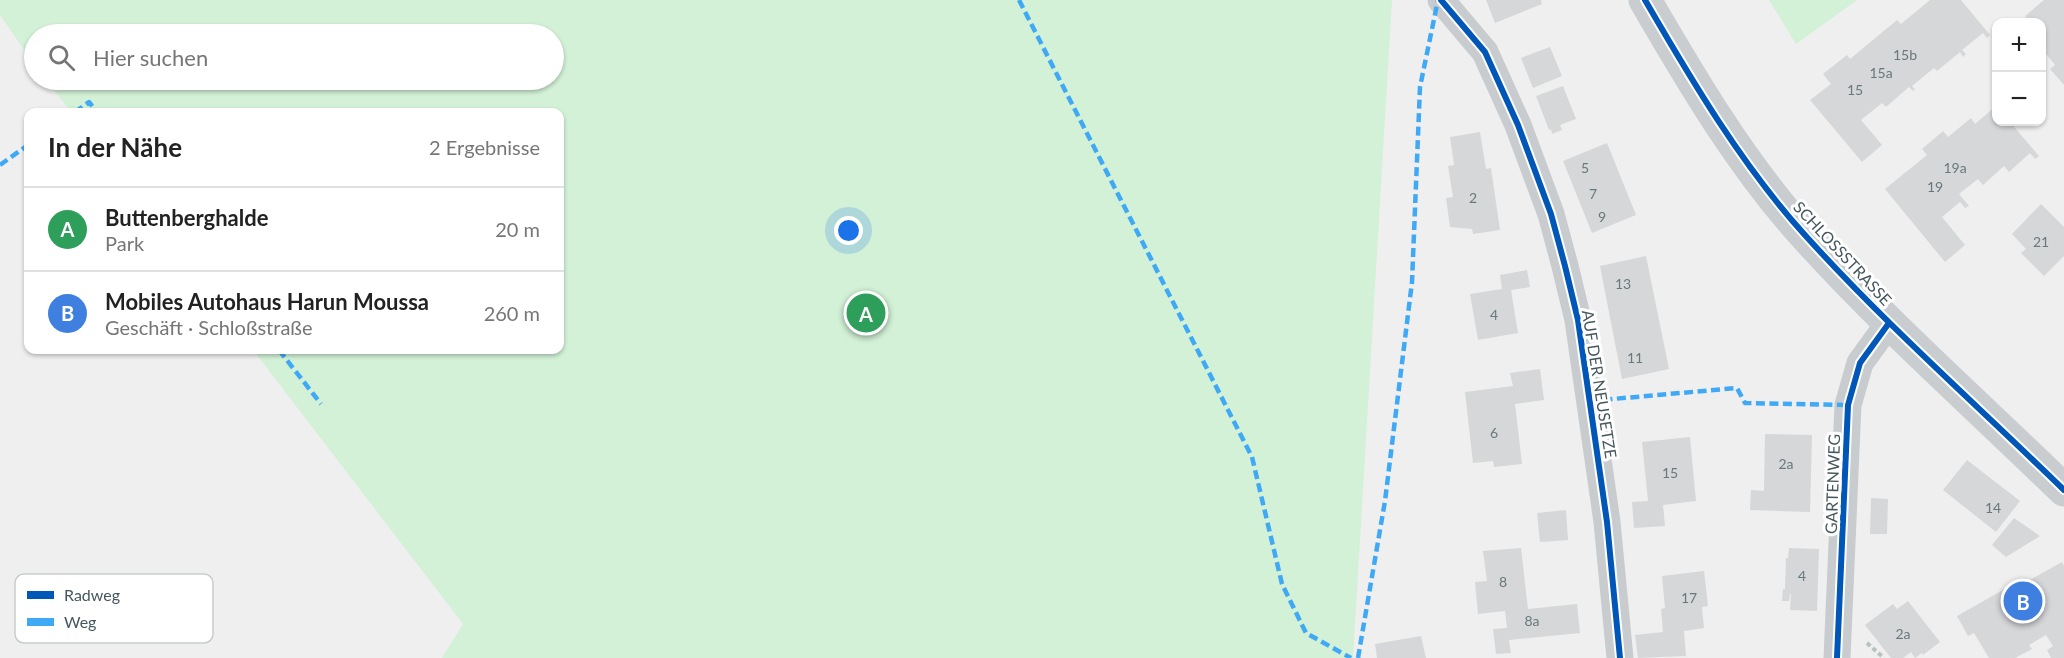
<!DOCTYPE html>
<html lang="de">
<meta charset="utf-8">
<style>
:root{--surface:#fff;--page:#f6f6f6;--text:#222;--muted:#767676;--line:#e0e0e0;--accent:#0b8043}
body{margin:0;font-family:Lato,sans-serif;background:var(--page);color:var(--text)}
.controls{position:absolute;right:18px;top:18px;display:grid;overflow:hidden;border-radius:12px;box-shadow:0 2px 4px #0004}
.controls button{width:54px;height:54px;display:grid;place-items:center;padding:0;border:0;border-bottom:2px solid var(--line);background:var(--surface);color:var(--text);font:30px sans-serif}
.you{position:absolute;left:849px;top:231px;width:21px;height:21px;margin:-15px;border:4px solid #fff;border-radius:50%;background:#1a73e8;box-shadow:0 0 0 9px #1a73e833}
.badge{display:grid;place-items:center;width:39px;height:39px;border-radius:50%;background:var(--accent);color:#fff;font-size:20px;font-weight:700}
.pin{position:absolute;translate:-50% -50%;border:3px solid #fff;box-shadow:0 2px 6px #0006}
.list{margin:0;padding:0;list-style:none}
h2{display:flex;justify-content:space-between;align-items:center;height:78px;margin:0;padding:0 24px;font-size:26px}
h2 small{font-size:20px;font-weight:400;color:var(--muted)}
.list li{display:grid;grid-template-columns:39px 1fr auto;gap:18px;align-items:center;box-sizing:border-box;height:84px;padding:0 24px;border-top:2px solid var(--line)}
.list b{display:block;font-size:22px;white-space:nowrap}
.list p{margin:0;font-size:20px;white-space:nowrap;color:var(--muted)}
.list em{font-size:20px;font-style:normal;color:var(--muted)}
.icon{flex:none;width:33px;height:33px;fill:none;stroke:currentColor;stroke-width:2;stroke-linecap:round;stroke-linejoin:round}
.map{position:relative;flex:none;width:2064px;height:658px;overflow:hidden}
.search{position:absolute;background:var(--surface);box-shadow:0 2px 4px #0004;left:24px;top:24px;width:540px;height:66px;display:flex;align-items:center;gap:15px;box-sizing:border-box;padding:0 21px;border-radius:33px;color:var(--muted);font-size:22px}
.panel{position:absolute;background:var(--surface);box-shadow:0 2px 4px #0004;left:24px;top:108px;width:540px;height:246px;border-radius:12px}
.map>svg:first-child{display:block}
.green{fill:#d2f1d6}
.building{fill:#d5d7d8}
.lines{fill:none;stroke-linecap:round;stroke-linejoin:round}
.path{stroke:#b7c4bd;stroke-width:4;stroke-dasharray:4.5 3;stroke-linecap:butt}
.street{stroke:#c8ccce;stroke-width:27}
.secondary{stroke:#c9cdcf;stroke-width:33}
.quiet{stroke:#3fa9f5;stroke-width:4.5;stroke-dasharray:9 4.5;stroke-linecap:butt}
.cycleway-casing{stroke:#fff;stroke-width:10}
.cycleway{stroke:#0057b8;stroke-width:6}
.labels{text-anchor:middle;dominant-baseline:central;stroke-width:6;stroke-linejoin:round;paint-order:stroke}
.number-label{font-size:14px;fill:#6a787d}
.street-label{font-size:16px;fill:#45575d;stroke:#fff}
.key{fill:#fff;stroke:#c7cdce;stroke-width:1.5}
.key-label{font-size:16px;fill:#45575d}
</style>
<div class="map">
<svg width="2064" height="658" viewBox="0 0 2064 658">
<rect width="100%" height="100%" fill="#f0efef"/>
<!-- green -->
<path class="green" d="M0 0H1392L1353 658H442L463 624 253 350H560V112H71L46 80H554V34H34V64L0 15Z
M1769 0H1857L1796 44Z"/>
<!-- building -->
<path class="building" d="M1486 0H1541L1542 4 1495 23Z
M1930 0H1961L1990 35 1987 38 1983 33 1962 50 1966 54 1963 57 1960 52 1937 71 1934 68 1912 86 1915 89 1913 91 1909 87 1886 107 1882 103 1861 120 1882 145 1862 162 1810 100 1831 84 1823 74 1847 55 1850 59 1897 20 1901 24Z
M2044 0H2064V85L2050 69 2055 65 2042 49 2043 37 2042 22H2030L2025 16Z
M1550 47 1562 76 1533 88 1521 58Z
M1563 86 1576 119 1560 125 1562 130 1552 134 1551 129 1549 130 1536 96Z
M1996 106V122H2010L2039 156 2035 159 2030 153 2009 172 2004 166 1983 185 1978 179 1959 194 1969 206 1965 208 1960 202 1942 217 1965 245 1945 262 1885 189 1927 155 1922 149 1943 131 1948 137 1971 118 1975 124Z
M1480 132 1486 169 1491 168 1500 230 1473 234 1472 229 1450 227 1446 198 1453 197 1448 166 1454 165 1450 137Z
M1607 143 1636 215 1592 233 1563 161Z
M2041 204 2064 227V256L2044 276 2021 253 2026 249 2012 234Z
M1646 256 1669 369 1622 379 1600 266Z
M1527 270 1530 287 1511 290 1518 333 1478 340 1470 294 1502 289 1500 275Z
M1540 369 1544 400 1515 404 1522 464 1494 467 1493 461 1473 463 1465 392 1513 386 1510 373Z
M1765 434 1812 435 1810 512 1750 510 1751 490 1764 491Z
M1690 437 1696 501 1663 505 1665 526 1634 528 1632 502 1648 501 1642 442Z
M1967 460 2020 501 1996 532 1943 490Z
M1871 498 1888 499 1887 534H1870Z
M1566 510 1568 540 1540 542 1537 513Z
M2014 518 2040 536 2006 557 1992 545Z
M1521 548 1528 609 1577 604 1580 633 1509 640 1511 653 1496 654 1493 629 1507 628 1505 611 1478 614 1475 582 1487 581 1483 551Z
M1789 548 1819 549 1817 611 1790 610 1791 594H1790L1789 601H1782L1783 589H1785L1786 558H1788Z
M2062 562 2064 566V658H2051L2047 650 2053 646 2046 635 2029 645 2032 649 2015 658H1989L1974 633 1968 636 1957 616 2017 582 2019 586Z
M1704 571 1708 606 1702 607 1704 628 1684 631 1686 656 1638 658 1635 635 1663 632 1661 609 1665 608 1662 576Z
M1908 601 1940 642 1923 655 1922 653 1915 658 1911 652 1903 658H1891L1865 625 1893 604 1897 609Z
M1421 636 1426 658H1377L1375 644Z"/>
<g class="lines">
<!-- path -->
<path class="path" d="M1867 643 1884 658"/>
<!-- street -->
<path class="street" d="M1441 0 1485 52 1518 125 1551 214 1565 266 1578 320 1607 522 1620 658
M1837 658 1848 405 1860 363 1889 323"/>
<!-- secondary -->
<path class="secondary" d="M1645 0C1692 81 1741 164 1804 234 1885 324 1977 405 2064 490"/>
<!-- quiet -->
<path class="quiet" d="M1019 0 1252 457 1282 584 1306 633 1351 658
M75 112 89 102 97 112
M0 165 28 145
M279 350 321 404
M1590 401 1737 388 1745 403 1848 405
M1358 658 1385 501 1412 282 1420 87 1438 0"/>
<!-- cycleway casing -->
<g class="cycleway-casing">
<path id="cycleway" d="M1441 0 1485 52 1518 125 1551 214 1565 266 1578 320 1607 522 1620 658
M1645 0C1692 81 1741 164 1804 234 1885 324 1977 405 2064 490
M1837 658 1848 405 1860 363 1889 323"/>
</g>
<!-- cycleway -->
<use href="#cycleway" class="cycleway"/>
</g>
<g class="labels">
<!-- number labels -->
<g class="number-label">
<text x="1905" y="54">15b</text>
<text x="1881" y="72">15a</text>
<text x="1855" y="89">15</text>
<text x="1585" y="167">5</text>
<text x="1955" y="167">19a</text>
<text x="1935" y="186">19</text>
<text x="1593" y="193">7</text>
<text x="1473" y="197">2</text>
<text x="1602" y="216">9</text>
<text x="2041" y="241">21</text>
<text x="1623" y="283">13</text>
<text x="1494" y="314">4</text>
<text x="1635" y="357">11</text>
<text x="1494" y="432">6</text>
<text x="1786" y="463">2a</text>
<text x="1670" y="472">15</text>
<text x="1993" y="507">14</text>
<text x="1802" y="575">4</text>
<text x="1503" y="581">8</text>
<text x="1689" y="597">17</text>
<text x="1532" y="620">8a</text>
<text x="1903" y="633">2a</text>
</g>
<!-- street labels -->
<g class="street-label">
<text transform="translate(1843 253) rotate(47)">SCHLOSSSTRASSE</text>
<text transform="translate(1600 384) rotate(81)">AUF DER NEUSETZE</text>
<text transform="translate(1832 484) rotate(-88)">GARTENWEG</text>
</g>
</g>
<!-- legend -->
<rect x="15" y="574" width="198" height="69" rx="9" class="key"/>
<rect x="27" y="591" width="27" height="8" fill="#0057b8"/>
<rect x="27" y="618" width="27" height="8" fill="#3fa9f5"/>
<g class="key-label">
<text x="64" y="601">Radweg</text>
<text x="64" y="628">Weg</text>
</g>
</svg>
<div class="controls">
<button>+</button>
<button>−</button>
</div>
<div class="you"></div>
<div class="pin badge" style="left:866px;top:313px;background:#2e9e5b">A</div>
<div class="pin badge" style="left:2023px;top:601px;background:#3f7fe0">B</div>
<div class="search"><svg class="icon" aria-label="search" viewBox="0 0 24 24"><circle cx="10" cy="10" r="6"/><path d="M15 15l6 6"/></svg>Hier suchen</div>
<section class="panel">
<h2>In der Nähe<small>2 Ergebnisse</small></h2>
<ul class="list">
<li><span class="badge" style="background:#2e9e5b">A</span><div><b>Buttenberghalde</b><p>Park</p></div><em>20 m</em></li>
<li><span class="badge" style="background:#3f7fe0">B</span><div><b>Mobiles Autohaus Harun Moussa</b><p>Geschäft · Schloßstraße</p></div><em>260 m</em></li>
</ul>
</section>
</div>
